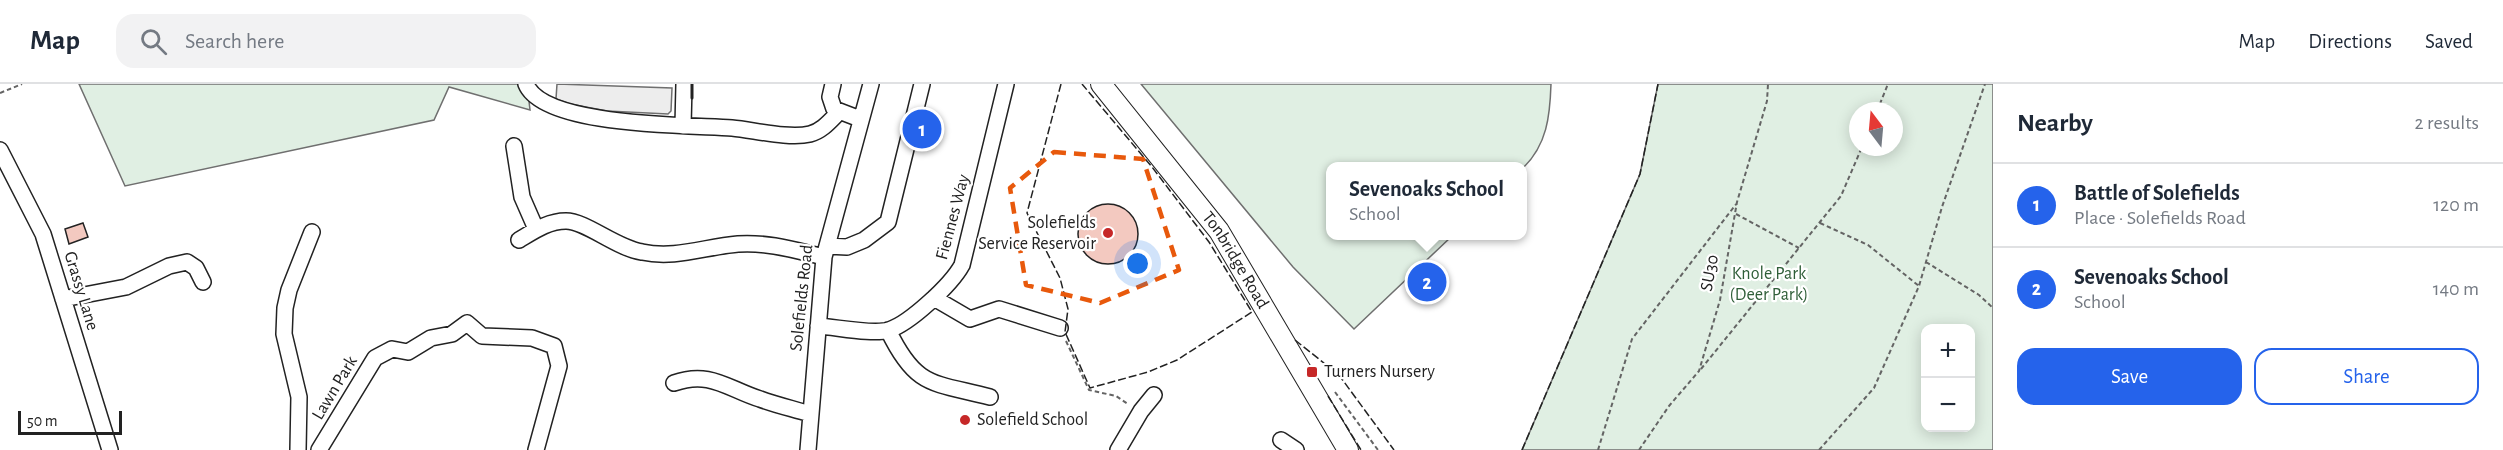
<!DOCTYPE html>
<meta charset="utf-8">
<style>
:root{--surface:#fff;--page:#f2f2f3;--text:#1f2937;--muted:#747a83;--line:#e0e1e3;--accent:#2563eb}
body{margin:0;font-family:"Alegreya Sans",sans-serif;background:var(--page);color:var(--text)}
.controls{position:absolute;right:18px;bottom:18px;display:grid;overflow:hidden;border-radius:12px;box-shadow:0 3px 15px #0003}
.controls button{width:54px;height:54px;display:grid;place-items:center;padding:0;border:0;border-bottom:2px solid var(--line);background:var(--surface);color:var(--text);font:30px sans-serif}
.compass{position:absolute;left:1849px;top:18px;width:54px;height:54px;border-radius:50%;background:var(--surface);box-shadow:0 3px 15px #0003;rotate:344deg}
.scale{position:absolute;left:18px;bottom:15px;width:104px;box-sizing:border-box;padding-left:6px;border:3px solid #222;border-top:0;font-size:16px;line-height:21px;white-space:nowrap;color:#222;-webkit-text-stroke:4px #fff;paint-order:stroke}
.you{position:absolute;left:1138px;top:180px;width:21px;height:21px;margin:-15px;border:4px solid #fff;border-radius:50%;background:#1a73e8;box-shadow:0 0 0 9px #1a73e833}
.badge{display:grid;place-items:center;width:39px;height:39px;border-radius:50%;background:var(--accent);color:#fff;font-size:20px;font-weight:700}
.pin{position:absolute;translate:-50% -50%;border:3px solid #fff;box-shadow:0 2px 6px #0006}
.popup{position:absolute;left:1326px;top:78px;width:201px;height:78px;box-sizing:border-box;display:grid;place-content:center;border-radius:12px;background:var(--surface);filter:drop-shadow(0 2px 4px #0005);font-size:20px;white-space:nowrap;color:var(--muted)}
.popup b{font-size:22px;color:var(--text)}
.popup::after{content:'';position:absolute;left:50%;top:100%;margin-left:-12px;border:12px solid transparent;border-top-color:var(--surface)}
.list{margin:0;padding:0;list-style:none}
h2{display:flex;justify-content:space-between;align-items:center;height:78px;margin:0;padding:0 24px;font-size:26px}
h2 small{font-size:20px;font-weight:400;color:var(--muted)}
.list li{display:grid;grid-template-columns:39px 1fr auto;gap:18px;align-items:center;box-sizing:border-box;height:84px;padding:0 24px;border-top:2px solid var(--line)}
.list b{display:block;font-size:22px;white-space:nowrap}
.list p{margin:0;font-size:20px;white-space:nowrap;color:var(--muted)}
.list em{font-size:20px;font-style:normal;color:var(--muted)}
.actions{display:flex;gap:12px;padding:18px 24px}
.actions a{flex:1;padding:14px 0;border:2px solid var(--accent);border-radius:18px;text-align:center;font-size:21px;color:var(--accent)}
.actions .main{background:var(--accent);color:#fff}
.icon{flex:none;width:33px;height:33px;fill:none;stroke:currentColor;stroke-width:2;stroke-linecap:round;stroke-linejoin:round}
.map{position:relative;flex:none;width:1993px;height:366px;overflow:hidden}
header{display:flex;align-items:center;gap:36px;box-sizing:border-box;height:84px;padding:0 30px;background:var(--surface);border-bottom:2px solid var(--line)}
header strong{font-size:28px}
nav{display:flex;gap:33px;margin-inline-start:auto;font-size:21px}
.search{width:420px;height:54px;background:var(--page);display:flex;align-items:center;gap:15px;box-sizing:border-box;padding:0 21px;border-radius:18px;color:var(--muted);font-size:22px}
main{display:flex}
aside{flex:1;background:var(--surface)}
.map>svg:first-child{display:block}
.green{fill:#e0efe3;stroke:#6f6f6f;stroke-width:1.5;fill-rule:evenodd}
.parking{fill:#ededed;stroke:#6f6f6f;stroke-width:1.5}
.building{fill:#f3c9c0;stroke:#222;stroke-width:1.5}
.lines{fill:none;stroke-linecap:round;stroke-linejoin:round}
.minor-casing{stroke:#222;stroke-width:18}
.major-casing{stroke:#222;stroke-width:22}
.path{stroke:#646464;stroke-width:2;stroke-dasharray:4.5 3;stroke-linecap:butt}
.minor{stroke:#fff;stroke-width:15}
.major{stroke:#fff;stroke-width:20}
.fence{stroke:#222;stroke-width:1.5;stroke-dasharray:8 3;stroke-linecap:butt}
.wall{stroke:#222;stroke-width:3}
.marked{fill:none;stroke:#e8590c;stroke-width:4.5;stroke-dasharray:12 8;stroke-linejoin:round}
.poi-dot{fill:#c62828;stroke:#fff;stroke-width:2}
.labels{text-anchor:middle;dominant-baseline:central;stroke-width:4.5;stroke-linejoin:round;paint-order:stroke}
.street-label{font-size:18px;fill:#222;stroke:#fff}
.poi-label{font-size:18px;fill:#222;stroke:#fff;text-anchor:start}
.park-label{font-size:18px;fill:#2f5e38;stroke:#fff}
</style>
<header>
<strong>Map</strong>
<div class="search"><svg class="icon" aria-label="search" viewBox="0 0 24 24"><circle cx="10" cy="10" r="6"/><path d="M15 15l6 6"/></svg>Search here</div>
<nav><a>Map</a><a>Directions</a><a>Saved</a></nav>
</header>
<main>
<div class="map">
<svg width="1993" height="366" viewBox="0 0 1993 366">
<rect width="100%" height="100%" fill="#fff"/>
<!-- green -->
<path class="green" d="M79 0H527L530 26 449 3 434 36 125 102Z
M1141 0H1551C1550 32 1547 61 1523 84L1331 82V152H1452L1354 245 1293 183Z
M1658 0H1993V366H1522L1640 90ZM1858 27H1894V63H1858ZM1926 244H1970V344H1926Z"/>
<!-- parking -->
<path class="parking" d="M557 0 672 4 671 27 668 30 607 27 570 20 556 15Z"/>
<!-- building -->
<path class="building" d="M1078 150a30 30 0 1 1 60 0a30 30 0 1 1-60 0Z
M83 139 88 153 69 160 65 145Z"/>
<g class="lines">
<!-- minor casing -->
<g class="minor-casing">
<path id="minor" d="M526 0C543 43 690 41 732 44 754 46 789 55 810 50 822 47 830 37 839 28
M833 0 830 13 834 25 860 35
M683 42 684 0
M514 62 522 113 536 145
M0 66 43 150 110 366
M519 156C534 147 548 137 566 137 586 137 616 164 642 168 675 175 704 163 738 160 768 158 794 166 824 173
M827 162 847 163 864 156 888 138 922 0
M934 214 970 235 999 225 1060 244
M63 215 126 203 169 182 187 178 196 184 203 198
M818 242C836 243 873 251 889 246 910 239 951 201 962 181L1006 0
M888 246C916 304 932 298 990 313
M674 299C710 286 728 305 760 315 776 321 794 325 810 330
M1281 356 1296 366
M298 366 299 313 284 250 285 224 289 206 312 148
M319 366 375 274 392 265 408 268 431 254 452 250 467 239 482 252 532 254 554 262 559 282 536 366
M808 366 824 173 871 0
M1118 366 1141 327 1154 311"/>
</g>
<!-- major casing -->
<g class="major-casing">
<g id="major">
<path id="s1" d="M1101 0 1219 147 1348 366"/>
</g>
</g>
<!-- path -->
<path class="path" d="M0 9 22 0
M1877 27 1888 0
M1736 130 1799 164
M1820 139 1868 161 1919 202
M1926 178 1979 211 1993 224
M1066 257 1089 306 1116 312 1128 320
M1701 285 1841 112 1862 63
M1335 308 1378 366
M1598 366 1632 255 1737 119
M1639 366 1669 322 1699 287 1720 216 1737 118 1767 17 1768 0
M1819 366 1874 304 1919 202 1942 123 1985 0"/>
<!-- minor -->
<use href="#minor" class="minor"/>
<!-- major -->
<use href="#major" class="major"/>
<!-- fence -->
<path class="fence" d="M1061 0 1027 129 1060 194 1068 225 1065 248 1090 304 1148 288 1177 276 1252 228 1209 158 1152 83 1082 0
M1295 256 1339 291 1394 366
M1328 312 1361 366
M1522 366 1640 90 1658 0"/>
<!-- wall -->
<path class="wall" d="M692 14V0"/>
</g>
<!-- marked area -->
<path class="marked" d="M1054 68 1143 75 1179 186 1100 219 1026 201 1010 104Z"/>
<!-- markers -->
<g class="poi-dot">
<circle cx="1108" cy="149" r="6"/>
<rect x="1306" y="282" width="12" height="12" rx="3"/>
<circle cx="965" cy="336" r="6"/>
</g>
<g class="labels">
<!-- street labels -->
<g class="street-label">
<text transform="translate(953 133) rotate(-75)">Fiennes Way</text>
<text stroke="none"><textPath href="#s1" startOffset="222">Tonbridge Road</textPath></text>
<text transform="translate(1710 189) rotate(-79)">SU30</text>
<text transform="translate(81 207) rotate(73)">Grassy Lane</text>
<text transform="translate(802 214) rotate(-84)">Solefields Road</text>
<text transform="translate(335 304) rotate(-59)">Lawn Park</text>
</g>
<!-- poi labels -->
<g class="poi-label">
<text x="1096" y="139" text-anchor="end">Solefields<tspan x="1096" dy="21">Service Reservoir</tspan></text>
<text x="1324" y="288">Turners Nursery</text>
<text x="977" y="336">Solefield School</text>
</g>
<!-- park labels -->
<g class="park-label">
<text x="1769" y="190">Knole Park<tspan x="1769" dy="21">(Deer Park)</tspan></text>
</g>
</g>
</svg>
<div class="controls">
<button>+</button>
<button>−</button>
</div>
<svg class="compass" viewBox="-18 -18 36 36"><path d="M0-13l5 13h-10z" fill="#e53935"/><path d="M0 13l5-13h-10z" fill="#747a83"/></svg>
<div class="scale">50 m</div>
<div class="you"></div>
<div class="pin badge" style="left:922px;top:45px">1</div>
<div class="pin badge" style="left:1427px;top:198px">2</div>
<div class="popup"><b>Sevenoaks School</b>School</div>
</div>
<aside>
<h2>Nearby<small>2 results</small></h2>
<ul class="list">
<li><span class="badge">1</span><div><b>Battle of Solefields</b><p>Place · Solefields Road</p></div><em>120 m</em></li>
<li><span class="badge">2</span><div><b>Sevenoaks School</b><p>School</p></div><em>140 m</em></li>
</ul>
<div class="actions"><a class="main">Save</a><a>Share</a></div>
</aside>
</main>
